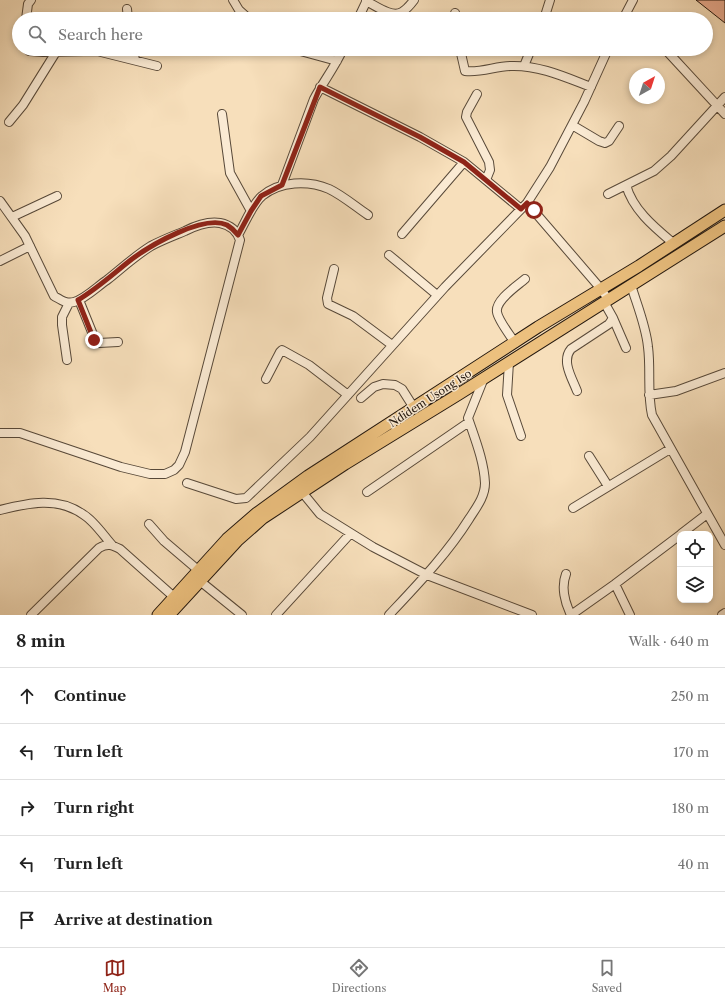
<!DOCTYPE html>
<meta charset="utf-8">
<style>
:root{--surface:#fff;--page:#f6f6f6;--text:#222;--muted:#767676;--line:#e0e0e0;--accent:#8f2418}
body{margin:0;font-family:"Libre Caslon Text",serif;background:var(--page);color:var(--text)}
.controls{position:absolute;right:12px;bottom:12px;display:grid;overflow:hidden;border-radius:8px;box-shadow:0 2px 6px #0003}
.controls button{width:36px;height:36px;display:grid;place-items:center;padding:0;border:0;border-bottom:1px solid var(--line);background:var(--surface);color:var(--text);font:20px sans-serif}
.compass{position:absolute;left:629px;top:68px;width:36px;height:36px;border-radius:50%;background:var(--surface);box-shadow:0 2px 6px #0003;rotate:39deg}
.stop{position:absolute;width:12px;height:12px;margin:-9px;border:3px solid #8f2418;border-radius:50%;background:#fff}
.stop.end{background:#8f2418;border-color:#fff;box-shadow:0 1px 4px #0008}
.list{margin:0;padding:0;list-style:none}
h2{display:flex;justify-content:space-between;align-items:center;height:52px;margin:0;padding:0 16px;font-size:17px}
h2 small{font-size:13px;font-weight:400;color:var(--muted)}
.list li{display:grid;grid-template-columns:26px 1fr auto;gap:12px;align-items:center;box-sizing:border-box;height:56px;padding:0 16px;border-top:1px solid var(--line)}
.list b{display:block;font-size:15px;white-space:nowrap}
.list em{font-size:13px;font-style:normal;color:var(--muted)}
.icon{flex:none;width:22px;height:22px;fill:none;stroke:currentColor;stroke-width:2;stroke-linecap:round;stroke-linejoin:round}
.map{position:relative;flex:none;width:725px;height:615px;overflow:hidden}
.search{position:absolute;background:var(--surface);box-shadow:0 2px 6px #0003;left:12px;right:12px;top:12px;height:44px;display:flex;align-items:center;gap:10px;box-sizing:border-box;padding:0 14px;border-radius:22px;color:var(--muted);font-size:15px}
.sheet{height:332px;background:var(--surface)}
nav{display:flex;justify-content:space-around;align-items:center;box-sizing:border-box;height:56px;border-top:1px solid var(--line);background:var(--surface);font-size:11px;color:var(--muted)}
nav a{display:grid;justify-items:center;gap:2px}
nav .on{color:var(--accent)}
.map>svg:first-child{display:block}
.building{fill:#edaf93;stroke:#23170e}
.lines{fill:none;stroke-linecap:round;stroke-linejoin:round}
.minor-casing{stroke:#584939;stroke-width:10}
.highway-casing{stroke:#23170e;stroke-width:13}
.minor{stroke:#faead3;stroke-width:8}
.highway{stroke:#ecc07e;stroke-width:11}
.route{stroke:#8f2418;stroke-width:5}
.labels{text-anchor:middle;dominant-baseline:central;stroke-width:3;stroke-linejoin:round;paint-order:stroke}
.street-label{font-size:11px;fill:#23170e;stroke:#faead3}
</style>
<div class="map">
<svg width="725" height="615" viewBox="0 0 725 615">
<rect width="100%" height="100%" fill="#f7dfbb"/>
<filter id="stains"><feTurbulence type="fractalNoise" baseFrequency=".005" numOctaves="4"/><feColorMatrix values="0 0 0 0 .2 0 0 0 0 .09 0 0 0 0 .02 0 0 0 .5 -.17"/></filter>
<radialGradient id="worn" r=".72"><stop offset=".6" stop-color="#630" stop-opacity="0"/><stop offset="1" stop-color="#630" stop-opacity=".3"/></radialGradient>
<!-- building -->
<path class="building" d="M696 0H725V23Z"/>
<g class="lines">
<!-- minor casing -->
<g class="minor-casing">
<path id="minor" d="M233 0 239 10 249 19
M366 1C376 6 392 18 402 12 407 9 411 4 414 0
M127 9 128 19
M26 19 28 4 31 0
M358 19 367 0
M454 19 455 13
M544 19 550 0
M623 19 633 0
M27 49 29 51 43 52 97 51 157 66
M133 49 135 60
M293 49 337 61
M460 49 465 71C481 73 496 66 511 66 539 65 565 77 591 87
M665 49 725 114
M524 66 531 49
M320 87 420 137 464 162 521 209
M477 94 467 112 466 117 489 162 490 170 486 180
M222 114 230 173 251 211
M9 122 23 105 56 52
M572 125 599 141 605 143 609 141 619 126
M282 185 314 99C323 82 335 67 343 49
M626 185C633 210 654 227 673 243
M608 194 654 171 671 156 725 97
M0 201 25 236 54 296C61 300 66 304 74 302 85 299 98 286 107 280 122 268 135 256 151 246 162 240 173 236 185 231 195 226 208 221 220 223 230 225 237 231 240 240L185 452 179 465 174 470 165 474H150L121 467 20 433H0
M527 203 601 289 608 299
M12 217 57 196
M402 234 464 162
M238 235C244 225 253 203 262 196 280 181 308 180 329 189 342 195 356 207 368 215
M389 255 437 295
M0 261 30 246
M334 269 327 298 328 304 353 316 392 345
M631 285C637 305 646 326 648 347 651 370 647 393 652 415L725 545
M79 300 96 342 99 343 118 342
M613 318 626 348
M515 343C510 335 498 320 497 312 495 300 517 286 525 279
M67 360 62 325V317L69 303
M509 362 507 395 521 436
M266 379 280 352 282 350 309 365 348 395
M577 391C572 378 561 361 571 349L609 324 613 318 604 302
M649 395 676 391 725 373
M361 398 374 387 383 384 395 385 402 389 414 408
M589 456 608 486
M187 483 236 499 246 498 310 437 445 287 527 203 550 167 584 102 608 49
M302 492 320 514 373 547 427 575 532 615
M367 492 469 422
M573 508 670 449
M0 510C28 503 58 496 84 515 94 521 104 536 112 545
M149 524 164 541 198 570
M681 534 707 514
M566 574C561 587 565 603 571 615
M200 581 242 615
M615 584 630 615
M31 615 99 548C108 543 112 545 120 549L174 597
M276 615 350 534
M389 615C418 584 447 554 469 519 476 508 485 497 485 483 484 461 475 439 468 418L484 378
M571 615 615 584 680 535
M722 615 725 613"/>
</g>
<!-- highway casing -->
<g class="highway-casing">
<path id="highway" d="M158 615 227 539 257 513 308 476 538 327 639 266 725 210
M169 615 237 541 263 518 345 464 459 394 725 226"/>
</g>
<!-- minor -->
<use href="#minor" class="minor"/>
<!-- highway -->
<use href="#highway" class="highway"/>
</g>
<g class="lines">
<!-- route -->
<path class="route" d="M94 340 78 300C98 288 114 273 132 259 151 245 204 214 227 225 232 228 235 231 238 235L251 211 261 196 282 185 320 87 420 137 464 162 521 209 527 203 534 210"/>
</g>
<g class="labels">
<!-- street labels -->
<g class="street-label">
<text transform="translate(430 398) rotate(-33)">Ndidem Usong Iso</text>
</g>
</g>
<rect width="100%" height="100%" filter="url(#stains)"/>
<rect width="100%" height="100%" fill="url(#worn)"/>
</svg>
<div class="controls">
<button><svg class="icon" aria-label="locate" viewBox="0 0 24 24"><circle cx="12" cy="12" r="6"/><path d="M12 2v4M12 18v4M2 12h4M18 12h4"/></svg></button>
<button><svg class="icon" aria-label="layers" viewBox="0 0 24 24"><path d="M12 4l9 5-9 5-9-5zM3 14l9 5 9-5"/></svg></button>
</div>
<svg class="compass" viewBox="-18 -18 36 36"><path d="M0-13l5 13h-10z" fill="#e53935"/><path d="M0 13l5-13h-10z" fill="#767676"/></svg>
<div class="stop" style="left:534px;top:210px"></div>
<div class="stop end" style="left:94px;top:340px"></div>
<div class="search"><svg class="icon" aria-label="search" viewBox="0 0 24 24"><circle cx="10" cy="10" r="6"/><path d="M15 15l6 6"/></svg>Search here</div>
</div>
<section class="sheet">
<h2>8 min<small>Walk · 640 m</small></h2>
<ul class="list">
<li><svg class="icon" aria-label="ahead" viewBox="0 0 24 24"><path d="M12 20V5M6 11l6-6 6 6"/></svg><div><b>Continue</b></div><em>250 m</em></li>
<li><svg class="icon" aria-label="left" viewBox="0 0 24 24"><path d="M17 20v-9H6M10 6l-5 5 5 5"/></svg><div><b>Turn left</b></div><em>170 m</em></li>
<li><svg class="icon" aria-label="right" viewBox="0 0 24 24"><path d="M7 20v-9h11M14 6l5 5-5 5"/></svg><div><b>Turn right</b></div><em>180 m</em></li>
<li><svg class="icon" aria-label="left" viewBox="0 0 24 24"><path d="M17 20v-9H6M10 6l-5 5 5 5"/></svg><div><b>Turn left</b></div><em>40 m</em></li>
<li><svg class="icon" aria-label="arrive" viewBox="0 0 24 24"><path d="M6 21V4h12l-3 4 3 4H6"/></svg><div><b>Arrive at destination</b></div></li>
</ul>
</section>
<nav>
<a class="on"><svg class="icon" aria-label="map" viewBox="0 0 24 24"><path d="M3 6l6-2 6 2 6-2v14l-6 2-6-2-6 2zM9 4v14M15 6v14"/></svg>Map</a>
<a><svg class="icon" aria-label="directions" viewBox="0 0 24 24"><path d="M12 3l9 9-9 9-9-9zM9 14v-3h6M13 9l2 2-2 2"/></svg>Directions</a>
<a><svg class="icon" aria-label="saved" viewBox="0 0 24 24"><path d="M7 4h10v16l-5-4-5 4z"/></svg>Saved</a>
</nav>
